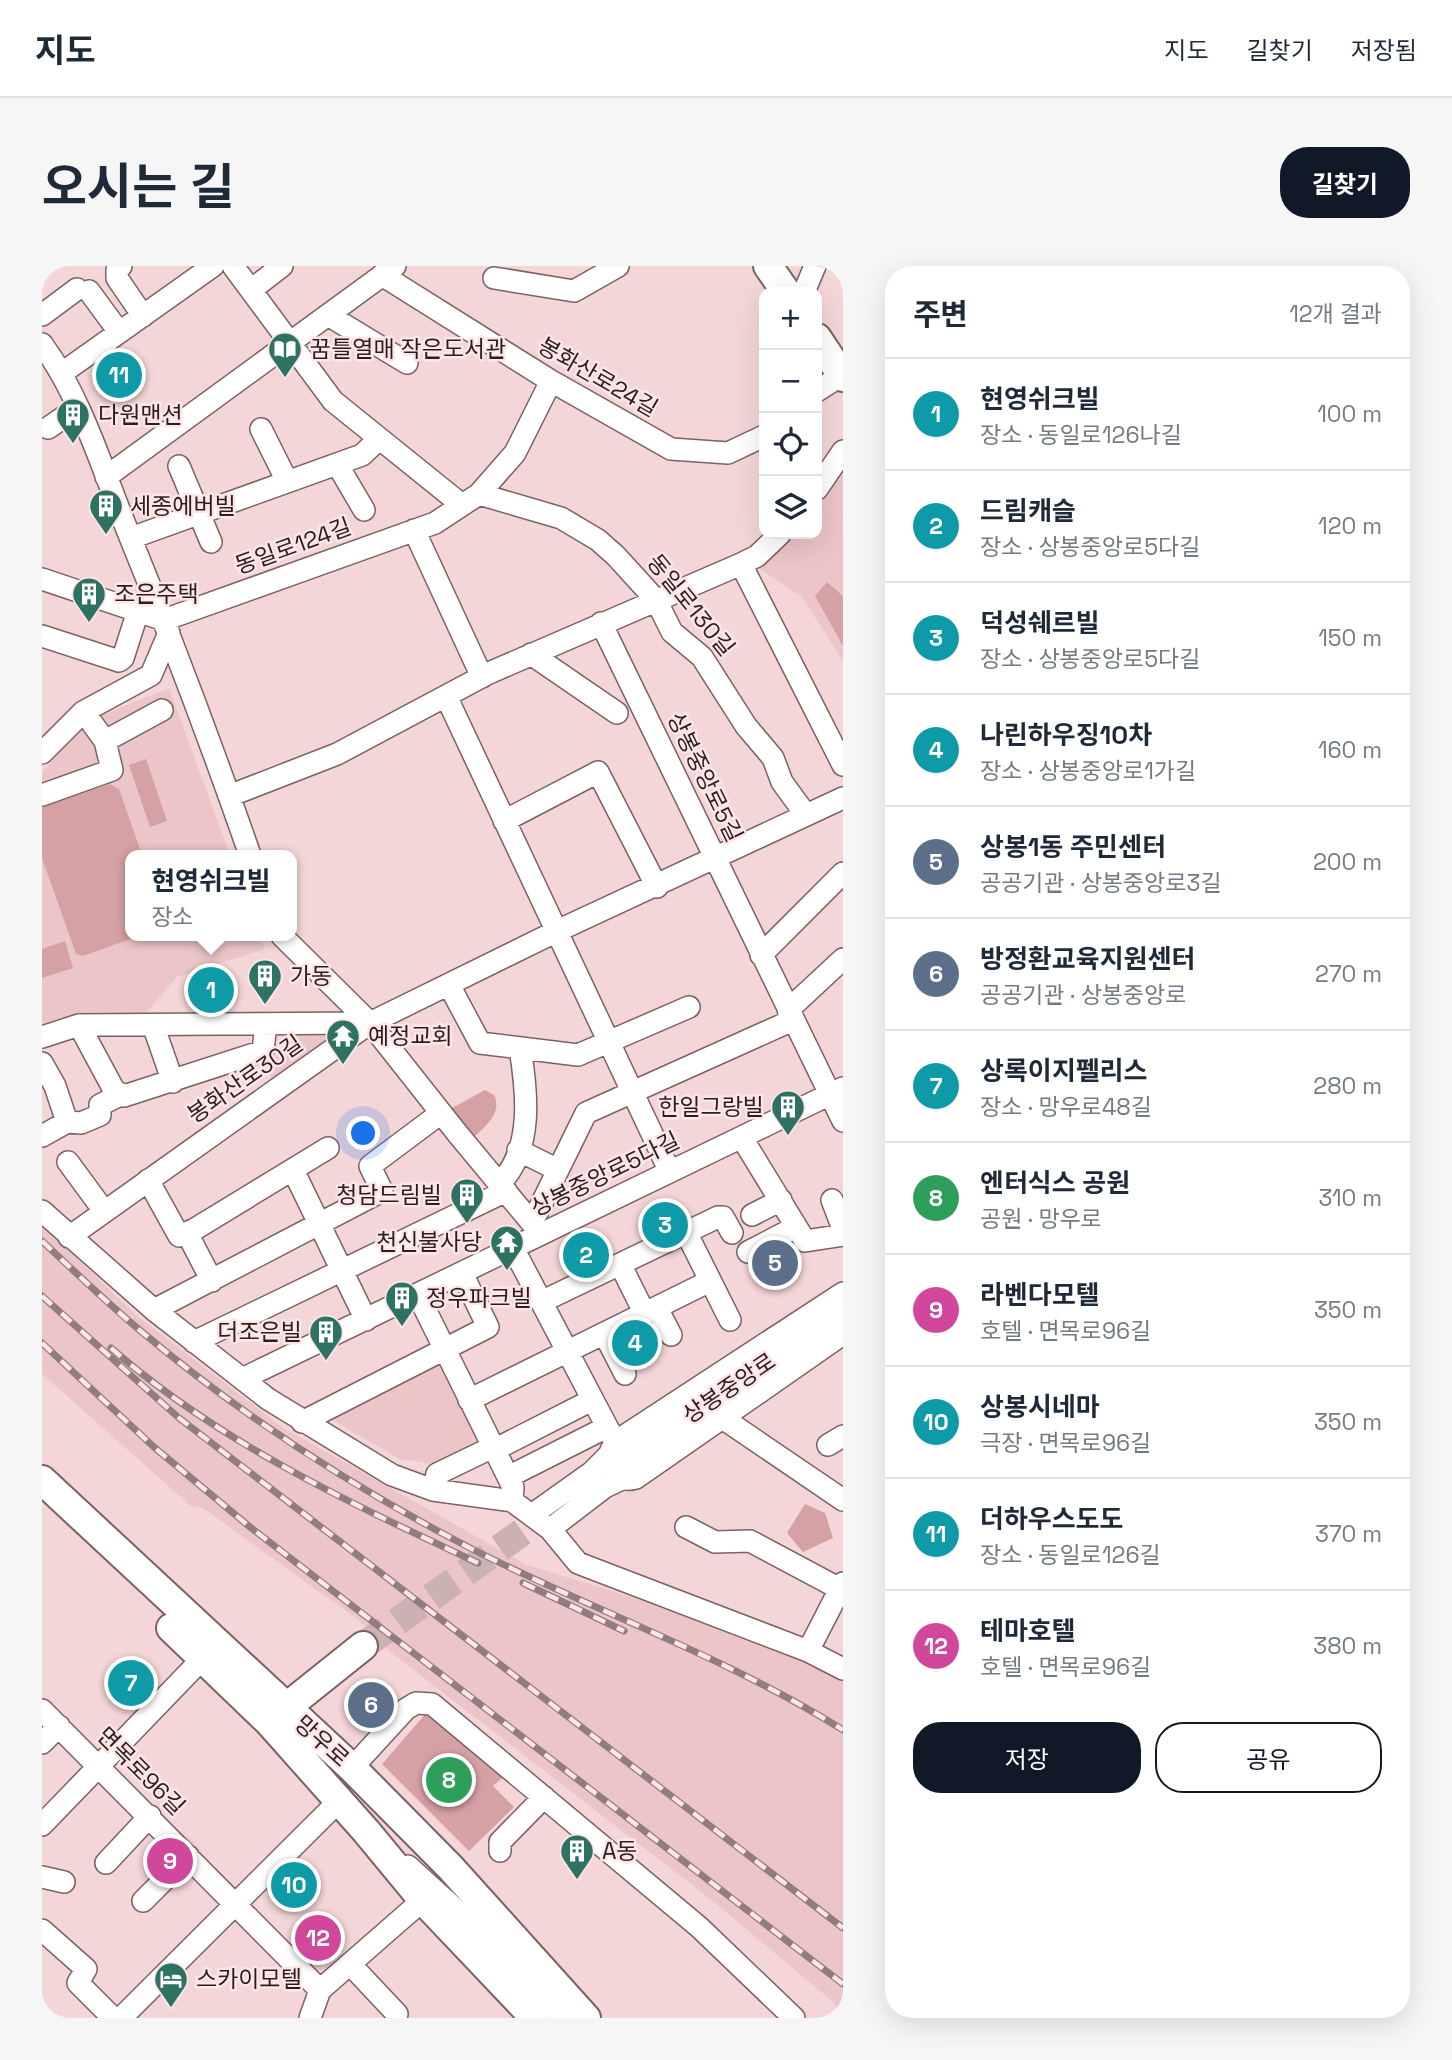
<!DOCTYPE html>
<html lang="ko">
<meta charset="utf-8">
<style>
:root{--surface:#fff;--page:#f6f6f7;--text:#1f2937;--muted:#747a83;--line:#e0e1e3;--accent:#111827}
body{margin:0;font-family:"Space Grotesk","Noto Sans KR",sans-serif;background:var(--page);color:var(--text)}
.controls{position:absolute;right:21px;top:21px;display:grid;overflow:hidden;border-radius:14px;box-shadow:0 7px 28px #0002}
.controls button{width:63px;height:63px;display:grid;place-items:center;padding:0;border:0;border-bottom:2px solid var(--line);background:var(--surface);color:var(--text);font:35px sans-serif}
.you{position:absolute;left:322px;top:868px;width:24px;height:24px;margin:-18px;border:5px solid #fff;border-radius:50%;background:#1a73e8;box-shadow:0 0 0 10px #1a73e833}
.badge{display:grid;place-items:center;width:46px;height:46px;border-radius:50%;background:var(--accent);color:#fff;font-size:23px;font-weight:700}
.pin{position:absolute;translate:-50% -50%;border:4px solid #fff;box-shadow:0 2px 7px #0006}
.popup{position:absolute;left:83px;top:584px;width:172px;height:91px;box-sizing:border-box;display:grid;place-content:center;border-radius:14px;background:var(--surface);filter:drop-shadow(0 2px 5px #0005);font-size:23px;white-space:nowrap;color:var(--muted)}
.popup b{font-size:26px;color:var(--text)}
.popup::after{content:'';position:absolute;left:50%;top:100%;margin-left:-14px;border:14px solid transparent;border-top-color:var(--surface)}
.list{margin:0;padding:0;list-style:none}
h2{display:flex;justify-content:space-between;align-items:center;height:91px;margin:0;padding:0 28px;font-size:30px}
h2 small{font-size:23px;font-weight:400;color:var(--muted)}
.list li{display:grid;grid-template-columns:46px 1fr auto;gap:21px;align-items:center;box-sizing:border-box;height:112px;padding:0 28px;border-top:2px solid var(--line)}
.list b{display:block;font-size:26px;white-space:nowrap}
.list p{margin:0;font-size:23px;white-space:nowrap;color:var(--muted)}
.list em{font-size:23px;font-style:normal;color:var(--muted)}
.actions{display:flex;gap:14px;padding:21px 28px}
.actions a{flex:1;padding:16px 0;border:2px solid var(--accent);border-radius:28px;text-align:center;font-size:24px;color:var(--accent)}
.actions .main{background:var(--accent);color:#fff}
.icon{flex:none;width:38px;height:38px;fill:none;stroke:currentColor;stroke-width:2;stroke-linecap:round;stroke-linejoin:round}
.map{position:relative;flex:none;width:801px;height:1752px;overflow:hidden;border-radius:28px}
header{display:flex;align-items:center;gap:42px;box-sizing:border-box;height:98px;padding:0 35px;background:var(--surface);border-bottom:2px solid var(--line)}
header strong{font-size:33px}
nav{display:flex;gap:38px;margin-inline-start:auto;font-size:24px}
.intro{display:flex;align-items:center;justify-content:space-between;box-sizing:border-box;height:168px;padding:0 42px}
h1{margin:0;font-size:49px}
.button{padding:18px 32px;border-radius:28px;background:var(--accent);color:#fff;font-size:24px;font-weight:700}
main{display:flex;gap:42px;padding:0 42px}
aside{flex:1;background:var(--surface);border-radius:28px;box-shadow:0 7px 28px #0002}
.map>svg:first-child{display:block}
.built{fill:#ebc5c8}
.green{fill:#d6a1a5}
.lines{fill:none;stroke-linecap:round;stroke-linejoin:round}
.major-tunnel{stroke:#ccb1b3;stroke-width:28;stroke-dasharray:28 14;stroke-linecap:butt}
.minor-casing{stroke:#7b6163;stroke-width:24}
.major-casing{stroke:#7b6163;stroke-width:32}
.minor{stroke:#fff;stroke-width:21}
.major{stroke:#fff;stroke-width:28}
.rail-casing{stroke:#927d7e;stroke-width:7}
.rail{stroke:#fee5e7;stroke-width:4.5;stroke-dasharray:13;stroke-linecap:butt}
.labels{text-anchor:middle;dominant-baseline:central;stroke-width:5;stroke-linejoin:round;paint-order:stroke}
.poi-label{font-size:23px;fill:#291e1f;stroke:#fee5e7;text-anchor:start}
.street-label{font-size:23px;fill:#291e1f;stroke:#fee5e7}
</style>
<header>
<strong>지도</strong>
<nav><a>지도</a><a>길찾기</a><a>저장됨</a></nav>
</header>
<div class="intro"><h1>오시는 길</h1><a class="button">길찾기</a></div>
<main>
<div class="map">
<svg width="801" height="1752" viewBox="0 0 801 1752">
<rect width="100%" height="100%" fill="#f5d6d8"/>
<!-- built -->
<path class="built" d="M801 199V395L760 331 713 300 744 268H775V233Z
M127 422 188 589H88V670H218L223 683 135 711 101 750 0 764V507L43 456Z
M306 760 229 815 227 791 248 788 246 762Z
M0 959 94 1049 240 1161 485 1299 658 1352 761 1394 801 1414V1749L790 1735 672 1636 351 1388 315 1353 161 1242 149 1240 0 1108Z
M399 1089 442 1176 399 1199 358 1193 280 1148Z"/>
<!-- green -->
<path class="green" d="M785 316 801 330V380L773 330Z
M104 493 125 555 108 561 87 499Z
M68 518 77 523 100 589H88V670H97L41 690 34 688 0 592V541Z
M23 675 31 702 0 712V683Z
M443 824 452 829C462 849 438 865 425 877L401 847Z
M763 1238 783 1247 791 1272 761 1286 745 1267Z
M386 1445 465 1508 451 1520 472 1541 427 1585 340 1498Z"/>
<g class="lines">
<!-- major-tunnel -->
<path class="major-tunnel" d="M321 1380 518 1239"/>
<!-- minor casing -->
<g class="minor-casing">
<path id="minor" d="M79 0 75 4V12L101 50
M191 0 291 135 420 239
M340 9 509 115 629 183 686 187 722 170
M452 12 532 25 576 0
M209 24 240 0
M47 25 77 66
M762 26 773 0
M0 49 35 23
M286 49 365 97
M0 78C38 130 58 196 82 256 127 366 169 477 208 589
M20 107 171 0
M775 125 800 109
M6 162 35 142
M219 163 245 215
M295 198 322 244
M137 200 169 276
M64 211 353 0
M775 223 801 185
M437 228 473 187 509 115
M372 264 440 411
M89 272 320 189 337 173
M699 298 801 499
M0 313 122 354 393 257 437 228 519 252 556 274 574 290 614 334 630 366 660 391 704 460 731 492 740 516 764 549
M559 357 801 855
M0 370 77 395 81 392 96 345
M489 388 575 447
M404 430 628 906
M63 475 120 444
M0 487 41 446 109 409 127 367
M0 529 70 504 63 475 42 446
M187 530 295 488 447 407 699 298 715 290 738 268
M462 555 556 506 615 621
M240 670 328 757 415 867 499 968
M719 689 801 607
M407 719 438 777 536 789 647 741
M746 744 801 693
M37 759 72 824 82 830 221 785 224 758
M111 759 131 816
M0 771 37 759 328 757
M0 797 13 820 25 856
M25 856 39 857 58 849V839L76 830
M0 870 25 856
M700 872 763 975 801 969
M476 884 516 904
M26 896 62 945
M251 904 324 1054
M106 914 137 970 153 963 286 882
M457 918C492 884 485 825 478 782
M790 934 801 963
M0 945 112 1044 226 1133 350 1209 391 1224 470 1235 508 1263 536 1297 766 1385 801 1403
M710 949 739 934
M488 954 495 947 544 847 751 754
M644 966 688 1054
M145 967 170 1015
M27 971 328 757 513 666 801 532
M471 982 573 1176
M706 986 754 961
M578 998 603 1048
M376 1029 471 1221 470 1235
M499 1036 676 951H681L690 967
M615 1042 629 1069
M112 1044 340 925 328 900 399 847
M563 1069 583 1108
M152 1076 464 925
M200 1113 801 822
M427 1134 668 1015
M679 1151 801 1234
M260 1156 446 1061 420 1007
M786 1179 801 1170
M452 1184 550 1134
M567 1191C568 1206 578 1217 594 1212L801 1068
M466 1211 565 1161
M391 1224 395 1208 451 1181
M491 1248 550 1206 567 1189 573 1176 801 1027
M644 1261 673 1276 708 1275 798 1323
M508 1263 563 1221 580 1213
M766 1385 801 1317
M0 1444 278 1724
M0 1477 17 1460
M310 1502 364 1443 374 1437 390 1438 657 1661 752 1752
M0 1559 161 1392
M458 1585V1576L502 1531
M64 1597 108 1550
M366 1600 456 1682 522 1752
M0 1611 22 1616
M101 1635 146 1590
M0 1664 44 1703 36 1717 71 1752
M308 1698 355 1748
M79 1752 297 1535
M268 1752 278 1724 381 1634"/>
</g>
<!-- major casing -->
<g class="major-casing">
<path id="major" d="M726 0 744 26
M775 72 801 111
M572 1200 801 1044
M0 1214 310 1502 408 1601 544 1752
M129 1362 227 1456 324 1565 381 1634 493 1752
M231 1452 321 1380"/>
</g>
<!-- minor -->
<use href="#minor" class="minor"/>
<!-- major -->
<use href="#major" class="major"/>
<!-- rail casing -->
<g class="rail-casing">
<path id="rail" d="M0 975C31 1004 62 1034 94 1061 198 1149 313 1223 434 1285 555 1346 686 1392 801 1464
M0 1030 137 1152 801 1662
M0 1077 113 1182 208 1261 801 1718
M69 1082C176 1176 308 1237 436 1297
M481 1317 582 1365"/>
</g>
<!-- rail -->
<use href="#rail" class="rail"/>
</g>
<!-- icons -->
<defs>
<g id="library-pin" transform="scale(1.75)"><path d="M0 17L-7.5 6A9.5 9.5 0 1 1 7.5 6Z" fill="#2e7263" stroke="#fee5e7"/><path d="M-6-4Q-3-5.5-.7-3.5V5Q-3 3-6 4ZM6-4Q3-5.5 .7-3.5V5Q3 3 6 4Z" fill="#fff"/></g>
<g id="building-pin" transform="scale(1.75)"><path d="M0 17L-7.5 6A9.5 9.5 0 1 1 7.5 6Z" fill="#2e7263" stroke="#fee5e7"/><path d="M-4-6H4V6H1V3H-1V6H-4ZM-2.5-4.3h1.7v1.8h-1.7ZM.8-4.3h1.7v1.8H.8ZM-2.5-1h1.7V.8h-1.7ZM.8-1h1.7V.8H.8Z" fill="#fff"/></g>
<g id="temple-pin" transform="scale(1.75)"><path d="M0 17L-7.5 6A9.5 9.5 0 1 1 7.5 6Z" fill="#2e7263" stroke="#fee5e7"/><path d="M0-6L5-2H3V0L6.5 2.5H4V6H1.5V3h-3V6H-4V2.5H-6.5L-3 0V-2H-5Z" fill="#fff"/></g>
<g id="hotel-pin" transform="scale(1.75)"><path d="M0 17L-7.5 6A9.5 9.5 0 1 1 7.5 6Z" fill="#2e7263" stroke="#fee5e7"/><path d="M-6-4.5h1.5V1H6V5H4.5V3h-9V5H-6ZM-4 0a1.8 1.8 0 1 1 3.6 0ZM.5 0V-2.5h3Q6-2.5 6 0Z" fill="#fff"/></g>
</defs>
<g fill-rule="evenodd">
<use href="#library-pin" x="243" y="83"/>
<use href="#building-pin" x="31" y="149"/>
<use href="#building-pin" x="64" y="240"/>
<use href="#building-pin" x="47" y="328"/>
<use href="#building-pin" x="223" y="710"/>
<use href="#temple-pin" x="301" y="770"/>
<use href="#building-pin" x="746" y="841"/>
<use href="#building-pin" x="425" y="929"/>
<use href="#temple-pin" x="465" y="976"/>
<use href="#building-pin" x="360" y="1032"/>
<use href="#building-pin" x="284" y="1066"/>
<use href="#building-pin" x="535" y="1585"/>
<use href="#hotel-pin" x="129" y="1713"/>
</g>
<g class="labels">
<!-- poi labels -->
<g class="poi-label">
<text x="268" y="83">꿈틀열매 작은도서관</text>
<text x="56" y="149">다원맨션</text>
<text x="88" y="240">세종에버빌</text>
<text x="72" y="328">조은주택</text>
<text x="248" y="710">가동</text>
<text x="326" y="770">예정교회</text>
<text x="722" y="841" text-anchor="end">한일그랑빌</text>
<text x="400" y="929" text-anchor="end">청담드림빌</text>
<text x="440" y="976" text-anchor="end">천신불사당</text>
<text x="384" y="1032">정우파크빌</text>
<text x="260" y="1066" text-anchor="end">더조은빌</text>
<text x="560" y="1585">A동</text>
<text x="154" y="1713">스카이모텔</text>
</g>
<!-- street labels -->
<g class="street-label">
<text transform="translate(556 111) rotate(30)">봉화산로24길</text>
<text transform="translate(251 280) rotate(-20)">동일로124길</text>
<text transform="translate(649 339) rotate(51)">동일로130길</text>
<text transform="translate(663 511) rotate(64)">상봉중앙로5길</text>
<text transform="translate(203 813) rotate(-35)">봉화산로30길</text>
<text transform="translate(563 908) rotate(-26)">상봉중앙로5다길</text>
<text transform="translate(687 1122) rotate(-34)">상봉중앙로</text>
<text transform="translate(280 1475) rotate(42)">망우로</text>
<text transform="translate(99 1505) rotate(45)">면목로96길</text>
</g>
</g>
</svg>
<div class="controls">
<button>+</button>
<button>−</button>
<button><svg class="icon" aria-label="locate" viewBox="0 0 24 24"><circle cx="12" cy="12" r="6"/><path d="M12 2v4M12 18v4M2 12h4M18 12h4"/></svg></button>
<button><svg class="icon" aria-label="layers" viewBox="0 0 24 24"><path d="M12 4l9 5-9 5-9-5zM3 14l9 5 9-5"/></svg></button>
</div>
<div class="you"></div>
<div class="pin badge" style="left:169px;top:724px;background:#0f9aa8">1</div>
<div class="popup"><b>현영쉬크빌</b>장소</div>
<div class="pin badge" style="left:544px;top:989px;background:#0f9aa8">2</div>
<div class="pin badge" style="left:623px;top:959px;background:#0f9aa8">3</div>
<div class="pin badge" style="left:593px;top:1077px;background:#0f9aa8">4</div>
<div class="pin badge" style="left:733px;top:997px;background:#5c6f8a">5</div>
<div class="pin badge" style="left:329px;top:1439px;background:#5c6f8a">6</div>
<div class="pin badge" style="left:89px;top:1417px;background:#0f9aa8">7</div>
<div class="pin badge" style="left:407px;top:1514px;background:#2e9e5b">8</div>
<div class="pin badge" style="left:128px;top:1595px;background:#d1479c">9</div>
<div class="pin badge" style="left:252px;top:1619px;background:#0f9aa8">10</div>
<div class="pin badge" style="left:77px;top:109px;background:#0f9aa8">11</div>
<div class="pin badge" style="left:276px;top:1672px;background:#d1479c">12</div>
</div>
<aside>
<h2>주변<small>12개 결과</small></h2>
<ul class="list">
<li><span class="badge" style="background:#0f9aa8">1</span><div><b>현영쉬크빌</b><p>장소 · 동일로126나길</p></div><em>100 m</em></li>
<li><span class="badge" style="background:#0f9aa8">2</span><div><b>드림캐슬</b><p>장소 · 상봉중앙로5다길</p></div><em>120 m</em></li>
<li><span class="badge" style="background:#0f9aa8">3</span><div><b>덕성쉐르빌</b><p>장소 · 상봉중앙로5다길</p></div><em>150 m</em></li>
<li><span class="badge" style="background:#0f9aa8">4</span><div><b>나린하우징10차</b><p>장소 · 상봉중앙로1가길</p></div><em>160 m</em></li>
<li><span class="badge" style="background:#5c6f8a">5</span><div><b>상봉1동 주민센터</b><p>공공기관 · 상봉중앙로3길</p></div><em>200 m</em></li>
<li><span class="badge" style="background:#5c6f8a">6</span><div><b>방정환교육지원센터</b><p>공공기관 · 상봉중앙로</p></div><em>270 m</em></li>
<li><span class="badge" style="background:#0f9aa8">7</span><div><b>상록이지펠리스</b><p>장소 · 망우로48길</p></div><em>280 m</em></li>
<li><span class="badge" style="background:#2e9e5b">8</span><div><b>엔터식스 공원</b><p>공원 · 망우로</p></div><em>310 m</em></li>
<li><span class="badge" style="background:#d1479c">9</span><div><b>라벤다모텔</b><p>호텔 · 면목로96길</p></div><em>350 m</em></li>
<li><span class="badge" style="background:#0f9aa8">10</span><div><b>상봉시네마</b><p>극장 · 면목로96길</p></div><em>350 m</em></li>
<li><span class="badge" style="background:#0f9aa8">11</span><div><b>더하우스도도</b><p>장소 · 동일로126길</p></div><em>370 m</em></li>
<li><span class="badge" style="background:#d1479c">12</span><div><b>테마호텔</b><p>호텔 · 면목로96길</p></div><em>380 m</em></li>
</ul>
<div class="actions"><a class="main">저장</a><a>공유</a></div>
</aside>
</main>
